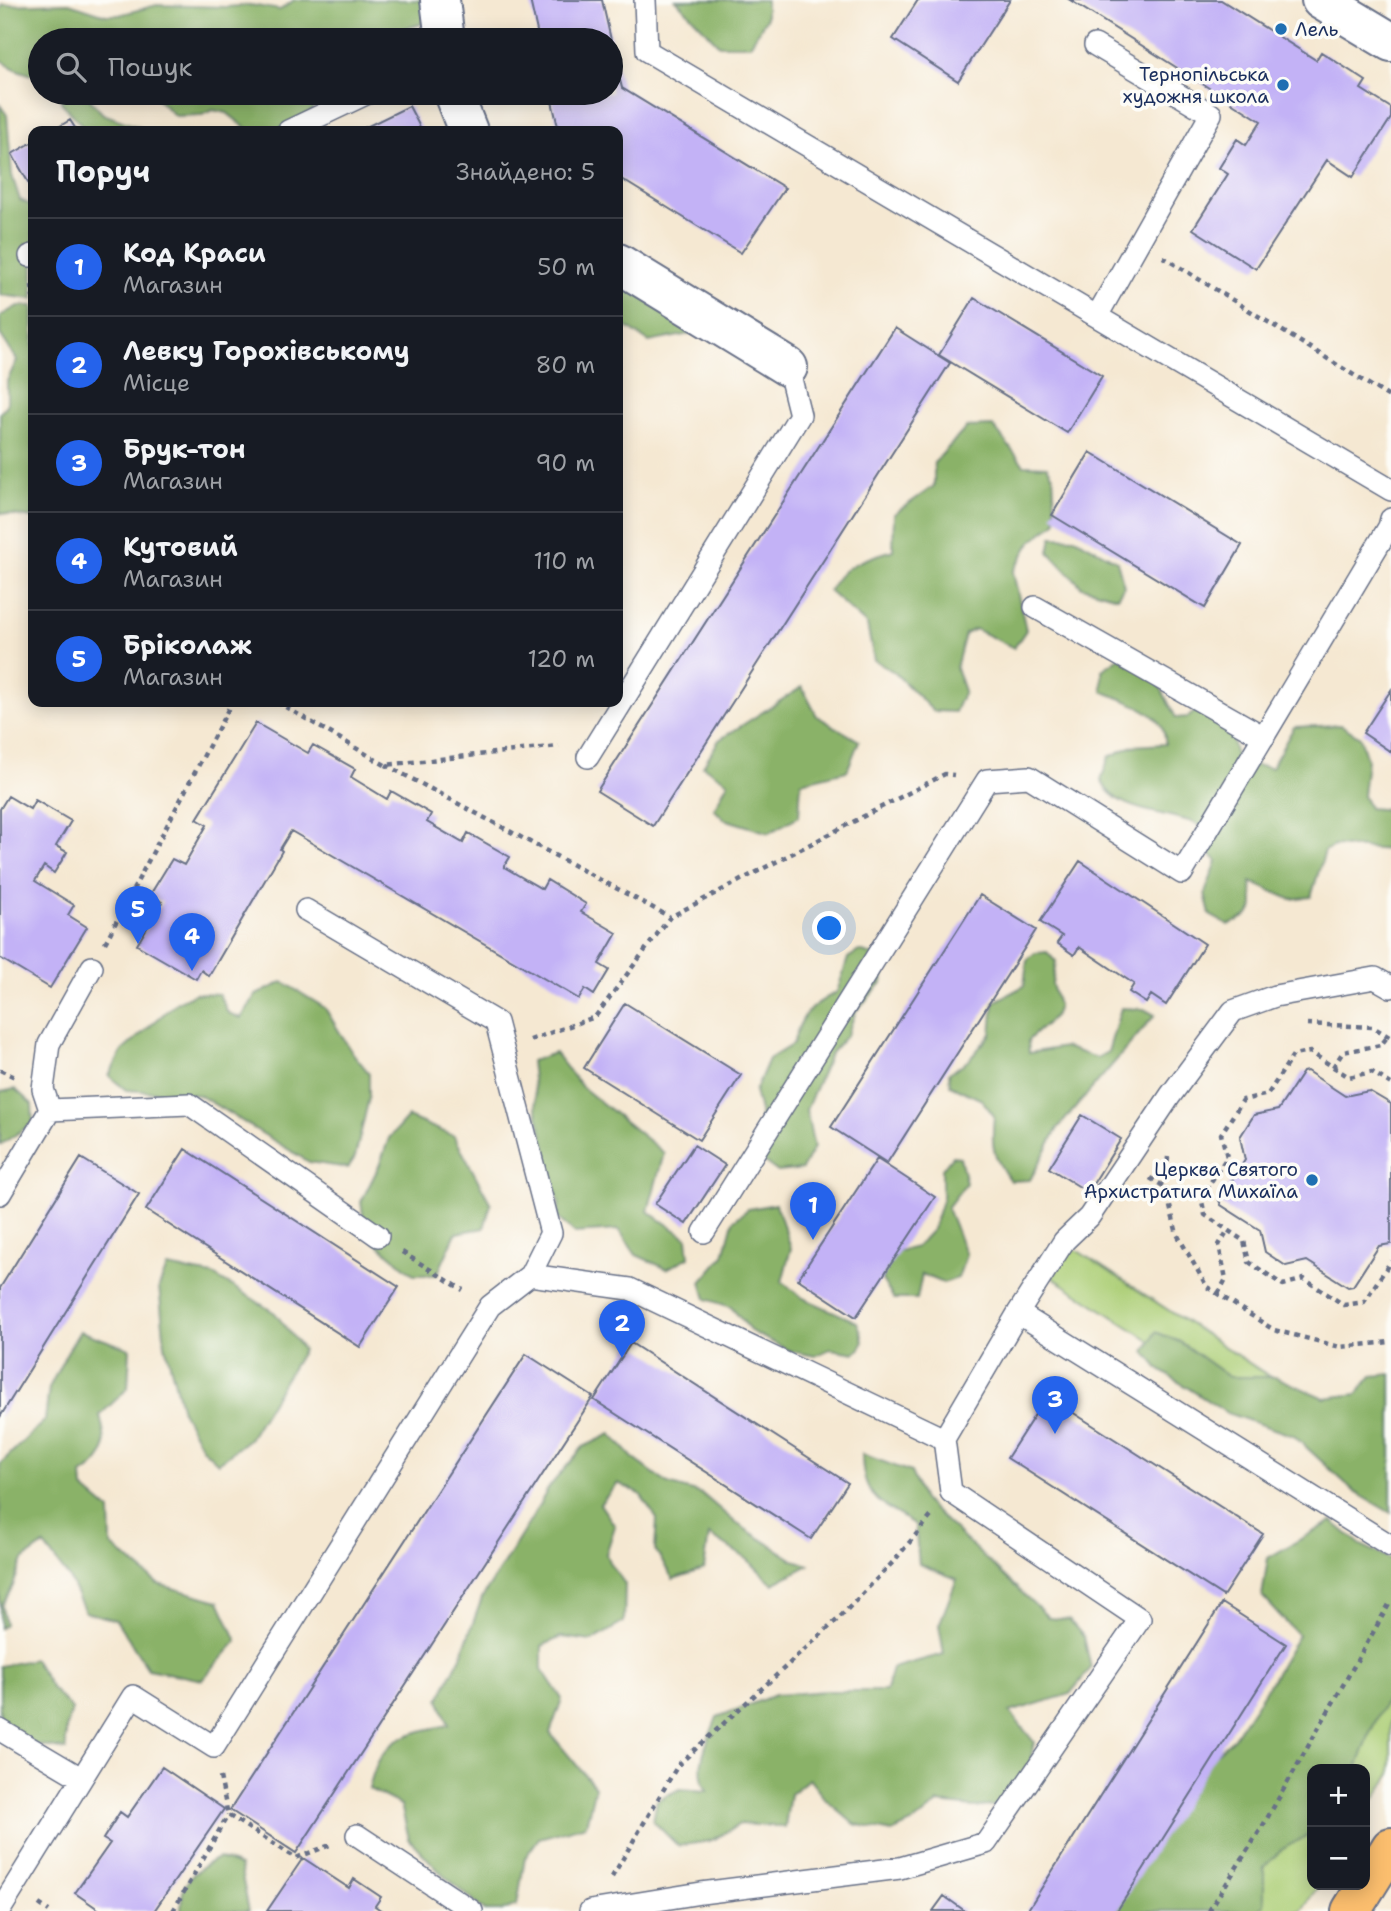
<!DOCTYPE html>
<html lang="uk">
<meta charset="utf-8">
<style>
:root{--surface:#171b24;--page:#242831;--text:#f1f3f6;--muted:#9ea1a6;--line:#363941;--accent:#2563eb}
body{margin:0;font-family:"Shantell Sans",sans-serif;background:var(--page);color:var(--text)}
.controls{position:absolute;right:21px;bottom:21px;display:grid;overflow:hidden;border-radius:14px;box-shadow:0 4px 18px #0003}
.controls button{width:63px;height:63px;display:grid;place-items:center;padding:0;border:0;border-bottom:2px solid var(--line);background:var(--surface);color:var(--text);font:35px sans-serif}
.you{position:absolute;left:830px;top:929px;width:24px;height:24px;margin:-18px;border:5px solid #fff;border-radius:50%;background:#1a73e8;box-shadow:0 0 0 10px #1a73e833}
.badge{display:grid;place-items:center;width:46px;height:46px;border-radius:50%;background:var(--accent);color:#fff;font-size:23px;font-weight:700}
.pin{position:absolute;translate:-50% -58px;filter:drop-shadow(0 2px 4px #0008)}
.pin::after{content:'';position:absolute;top:37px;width:24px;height:21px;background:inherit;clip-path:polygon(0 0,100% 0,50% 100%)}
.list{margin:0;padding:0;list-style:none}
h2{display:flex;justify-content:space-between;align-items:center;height:91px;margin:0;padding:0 28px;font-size:30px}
h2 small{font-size:23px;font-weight:400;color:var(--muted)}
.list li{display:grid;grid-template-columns:46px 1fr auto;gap:21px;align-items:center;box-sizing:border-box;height:98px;padding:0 28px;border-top:2px solid var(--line)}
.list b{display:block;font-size:26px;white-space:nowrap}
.list p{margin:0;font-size:23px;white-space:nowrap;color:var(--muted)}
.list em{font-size:23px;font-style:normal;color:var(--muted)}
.icon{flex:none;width:38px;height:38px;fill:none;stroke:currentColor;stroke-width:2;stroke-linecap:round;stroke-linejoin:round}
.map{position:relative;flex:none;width:1391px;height:1911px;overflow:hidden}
.search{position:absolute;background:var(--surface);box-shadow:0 4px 18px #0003;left:28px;top:28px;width:595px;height:77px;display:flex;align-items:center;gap:18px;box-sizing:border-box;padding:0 24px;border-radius:38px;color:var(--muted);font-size:26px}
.panel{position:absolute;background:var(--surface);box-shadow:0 4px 18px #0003;left:28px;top:126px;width:595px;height:581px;border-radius:14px}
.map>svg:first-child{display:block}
.green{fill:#adcf78;stroke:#647f6b;stroke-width:2}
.forest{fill:#8ab268;stroke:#527063;stroke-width:2}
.building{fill:#c3b2f6}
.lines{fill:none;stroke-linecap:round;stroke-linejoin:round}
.service-casing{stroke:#677087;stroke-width:24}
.minor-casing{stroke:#677087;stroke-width:42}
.trunk-casing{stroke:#677087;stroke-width:42}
.path{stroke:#677087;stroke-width:4.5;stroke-dasharray:5 5;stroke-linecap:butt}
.service{stroke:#fff;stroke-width:21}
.minor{stroke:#fff;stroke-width:38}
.trunk{stroke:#fbbe6e;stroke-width:38}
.poi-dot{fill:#1f6fb2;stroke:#fdfcf7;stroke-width:2.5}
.labels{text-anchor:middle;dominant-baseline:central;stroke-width:7;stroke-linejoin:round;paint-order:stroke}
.poi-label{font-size:19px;fill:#1b2f5e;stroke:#fdfcf7;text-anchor:end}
</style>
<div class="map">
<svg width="1391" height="1911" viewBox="0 0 1391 1911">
<rect width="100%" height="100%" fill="#fdfcf7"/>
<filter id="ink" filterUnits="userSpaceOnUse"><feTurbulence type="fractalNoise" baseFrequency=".0143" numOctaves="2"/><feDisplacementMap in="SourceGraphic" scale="14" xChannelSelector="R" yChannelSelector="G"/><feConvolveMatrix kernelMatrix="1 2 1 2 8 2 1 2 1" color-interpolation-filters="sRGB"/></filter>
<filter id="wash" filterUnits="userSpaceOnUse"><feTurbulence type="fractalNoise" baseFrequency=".00686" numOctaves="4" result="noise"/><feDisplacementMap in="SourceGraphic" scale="28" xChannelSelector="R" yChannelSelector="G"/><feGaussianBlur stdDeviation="1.57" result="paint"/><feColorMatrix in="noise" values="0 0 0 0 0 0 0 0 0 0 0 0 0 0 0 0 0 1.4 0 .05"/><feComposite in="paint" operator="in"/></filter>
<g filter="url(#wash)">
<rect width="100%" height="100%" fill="#f5e8d2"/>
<!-- green -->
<path class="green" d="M1072 1247 1391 1456V1498L1052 1277Z
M1391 1633V1774L1365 1814V1769H1312V1885H1319L1301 1911H1219Z"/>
<!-- forest -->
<path class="forest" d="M294 0H430V20C406 33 376 28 352 40H40V76C26 74 11 69 0 59V10L3 5 69 3 106 15H119L157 5 226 7 251 5 280 10Z
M676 0H766V19L750 45H719Z
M63 93H84L103 114 149 131H87L61 102Z
M151 93H316L312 111 275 131H250L227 113 213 110 202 115 175 116Z
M0 105 7 115 12 175 20 200 33 206V299L0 295Z
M618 279 695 333 649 342 618 321Z
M18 306H33V518L0 513V413L7 405V381L17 360 0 334V316Z
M993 426 1024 465 1047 466 1053 476 1056 522 1031 542 1013 572 1026 630 1014 648 975 629 965 634 956 668 964 691 955 712 933 711 894 672 874 660 867 625 829 591C843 563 865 559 893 550L894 514 934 486V463L967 427Z
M1052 537 1075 538 1117 561 1124 586 1117 597 1082 587 1049 552Z
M1121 657 1154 674 1176 718 1188 717 1205 704 1226 711 1237 762 1271 768 1294 727 1341 725 1360 737 1367 759 1363 796 1369 808 1391 810V850L1334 846 1325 851 1311 897 1290 899 1251 882C1254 913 1258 912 1228 925L1210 915 1205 893 1217 861 1210 854V832C1181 808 1118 819 1101 780L1109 757 1132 746 1165 744C1168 711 1126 702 1102 691V670Z
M802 687 817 716 859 741 847 771 801 782 799 816 769 833 724 819 714 809 728 782 703 766 719 740Z
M859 951 886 959 882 983 856 1011 847 1035 830 1054 806 1110 814 1147 802 1169 778 1172 760 1159V1112L755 1091 769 1059 793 1044C801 1014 810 1006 837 992L848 958Z
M1047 952 1056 962 1052 984 1058 1006 1054 1017 1028 1040 1029 1053 1064 1047 1097 1058 1108 1052 1121 1008 1144 1009 1155 1015 1058 1128 1030 1180 1010 1181C992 1155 991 1146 994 1116L982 1100 950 1085 949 1073 969 1060 991 1034 994 1002 1024 986 1027 960 1035 953Z
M283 982 325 1008 351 1051 369 1073V1098L355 1157 348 1168 309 1162 199 1095 126 1090 109 1076 122 1051 177 1002 196 993 219 994 228 1013 241 1018 256 995Z
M555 1053 582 1087 664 1153 648 1211 687 1238 689 1257 667 1269 636 1255 619 1230 574 1233 558 1218 559 1204 536 1108 531 1061Z
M15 1089 32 1104 33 1123 0 1145V1092Z
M408 1117 454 1136 491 1204 484 1228 456 1233 437 1275H414L366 1234 361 1202 379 1166 389 1138Z
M952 1156 960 1157 966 1183 947 1208 966 1255 958 1278 943 1283 922 1274 917 1299H894L882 1280 884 1264 896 1252 916 1247 933 1229 942 1200V1169Z
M776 1204 791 1248 782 1282 803 1298 857 1322C862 1335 868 1344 855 1353L830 1349 815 1356 790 1351 752 1332 731 1307 706 1299 701 1282 724 1255 733 1221 748 1209Z
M167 1267 213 1275 242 1292 275 1313 303 1350 249 1439 218 1463 202 1448 182 1411 165 1345 159 1287Z
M80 1331 130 1349 128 1388 100 1415C107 1446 110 1457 82 1475L83 1488 110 1511 111 1545 158 1584 219 1601 237 1641 202 1680 148 1669 116 1620 85 1612 69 1578 44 1545 23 1560 12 1588 2 1605 5 1624 0 1628V1464L45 1420 49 1388 66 1354Z
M1156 1332 1180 1342 1229 1377H1276L1324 1398 1357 1394 1372 1376 1391 1374V1513L1355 1492 1294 1436 1227 1413 1160 1370 1145 1352Z
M611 1434 633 1458 668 1484 702 1494 736 1523 794 1560 809 1565 773 1584 747 1559 709 1535 704 1569 673 1579 655 1550 657 1519 640 1494 618 1483 600 1504 615 1526 606 1554 609 1562 625 1584 624 1622 592 1641 561 1637 542 1646V1669L562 1699 550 1733 595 1787 586 1825 539 1838 525 1858 517 1905 501 1911H485L438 1870 409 1839 401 1805 369 1789C380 1739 402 1734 449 1725L439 1699 461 1656 482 1598 532 1518 549 1487 583 1447Z
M862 1454 911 1472 923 1500 1049 1618 1069 1620 1084 1637 1091 1668 1070 1694 1010 1712 1034 1742 1026 1782 996 1806 973 1807 938 1803 916 1821 892 1832 854 1824 825 1799 809 1779 790 1794 785 1827 740 1824 710 1841 678 1846 653 1821 657 1800 680 1789 707 1791C693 1767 708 1741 717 1717L775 1695 826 1691H886L892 1668 944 1654 939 1625 957 1579 919 1564 915 1525C881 1503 862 1499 862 1454Z
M1332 1521 1361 1545 1391 1559V1689L1370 1733 1357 1769H1312V1833L1281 1850 1264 1867V1905L1257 1911H1116L1187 1778 1232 1740 1269 1685 1298 1635 1262 1596 1268 1558Z
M34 1659 52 1689 72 1709 66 1729V1750L5 1739 0 1723V1666Z
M218 1858 240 1866 249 1911H181C180 1881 193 1871 218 1858Z"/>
<g id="blocks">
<!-- building -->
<path class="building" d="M530 0H602L611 40H539Z
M918 0H1010L958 81 893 39Z
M1070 0H1221L1316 60 1321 52 1366 81 1361 89 1391 108V118L1353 177 1327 160 1256 269 1193 229 1228 174 1219 168 1237 139 1246 145 1261 121Z
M611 45 622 88 785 188 741 253 618 177V131H559L550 93H611Z
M409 106 422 131H358Z
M70 120 77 131H52Z
M33 142V186L31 187 12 154Z
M974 298 1102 376 1067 433 939 355Z
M895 328 950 363 653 826 597 791Z
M1090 452 1242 545 1205 608 1052 515Z
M1391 690V752L1363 733Z
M256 723 308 753 313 745 355 769 351 777 387 799 391 791 431 814 427 822 463 843 468 833 510 857 504 867 542 889 547 880 586 904 581 912 617 933 599 964 609 970 594 995 585 989 579 999 291 831 280 849 282 851 209 976 201 970 196 979 137 945 162 902 150 895 172 859 184 865 207 825 197 819Z
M8 796 30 809 35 800 71 821 56 846 67 852 54 873 44 866 35 881 74 905 68 915 87 927 50 988 0 958V809Z
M1080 861 1205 944 1166 1005 1151 995 1146 1003 1129 992 1134 984 1079 947 1074 955 1057 943 1062 936 1040 922Z
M980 895 1036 930 887 1163 831 1127Z
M625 1003 741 1075 699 1140 584 1068Z
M1307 1071 1345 1096 1369 1091 1391 1104V1244L1379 1246 1353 1286 1348 1287 1307 1261 1286 1266 1265 1252 1260 1230 1221 1205 1219 1200 1245 1160 1240 1137 1254 1115 1278 1110 1303 1072Z
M1082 1115 1121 1139 1088 1192 1049 1168Z
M694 1145 725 1165 686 1224 655 1204Z
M185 1149 399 1287 360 1347 146 1210Z
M81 1158 139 1194 0 1417V1288Z
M877 1159 935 1197 856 1317 798 1279Z
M631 1343 848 1483 811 1539 594 1400Z
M526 1354 593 1397 296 1853 230 1810Z
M1047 1396 1263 1534 1223 1596 1007 1458Z
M1222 1603 1286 1644 1117 1911H1027Z
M162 1767 224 1809 154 1911H101L75 1893 110 1843 103 1839 120 1812 127 1817Z
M303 1858 349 1888 354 1879 381 1897 375 1906 382 1911H267Z
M944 1896 965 1911H933Z"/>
</g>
</g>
<g filter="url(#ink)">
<use href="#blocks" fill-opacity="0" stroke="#677087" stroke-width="2"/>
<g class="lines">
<!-- service casing -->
<g class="service-casing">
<path id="service" d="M645 0 647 51 1391 490
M1095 45 1211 114 1097 316
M288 131 368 93
M30 256 33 255
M1035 607 1264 737
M588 757 800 415 788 367
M306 910 496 1022 551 1233 530 1275
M50 1110 189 1104 378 1236
M0 1194 50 1110 43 1089 49 1044 92 967
M704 1232 987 780 1029 777 1182 873 1389 527 1391 519
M1018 1313 1064 1241 1089 1217 1170 1096 1233 1011 1275 996 1375 978 1391 987
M0 1730 81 1778
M357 1835 472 1911
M0 1910 133 1696 214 1747 490 1306 530 1275 630 1289 944 1439 1018 1313 1391 1546
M590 1911 701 1893 900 1868 986 1843 1140 1619 951 1492 944 1439"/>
</g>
<!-- minor casing -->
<g class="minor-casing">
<path id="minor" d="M440 0 445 40
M1321 0 1391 42
M453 93 468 131
M618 263 788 367"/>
</g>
<!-- trunk casing -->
<g class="trunk-casing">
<path id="trunk" d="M1351 1911 1391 1847"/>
</g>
<!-- path -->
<path class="path" d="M1163 257 1391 398
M32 285 33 298
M277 702 385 765 559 746
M386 765 670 917
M105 943 232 702
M1307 1024 1373 1027 1391 1038
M530 1040 595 1017 670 917 945 774 954 775
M1333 1067 1343 1052 1381 1045 1388 1036
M0 1070 15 1077
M1391 1084 1372 1072 1349 1077 1310 1052 1293 1055 1268 1094 1243 1100 1221 1134 1227 1157 1201 1197 1205 1215 1244 1241 1249 1262 1283 1285 1304 1279 1344 1305 1364 1302 1391 1261
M1168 1157 1165 1187 1177 1234 1207 1287 1274 1330 1340 1347 1391 1342
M1150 1178 1165 1187
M402 1252 463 1290
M1218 1294 1226 1279 1219 1245 1228 1230
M220 1777 228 1815 296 1858 330 1845
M612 1877 678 1765 838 1619 894 1561 933 1514
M39 1904 49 1911
M173 1911 228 1815
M1209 1911 1261 1829 1391 1601"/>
<!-- service -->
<use href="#service" class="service"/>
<!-- minor -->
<use href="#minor" class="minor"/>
<!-- trunk -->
<use href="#trunk" class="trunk"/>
</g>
</g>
<!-- markers -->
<g class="poi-dot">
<circle cx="1281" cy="29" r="7"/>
<circle cx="1283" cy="85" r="7"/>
<circle cx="1312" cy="1180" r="7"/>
</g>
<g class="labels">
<!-- poi labels -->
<g class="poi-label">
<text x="1295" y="29" text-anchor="start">Лель</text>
<text x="1269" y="74">Тернопільська<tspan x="1269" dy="22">художня школа</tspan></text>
<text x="1298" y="1169">Церква Святого<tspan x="1298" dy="22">Архистратига Михаїла</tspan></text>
</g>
</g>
</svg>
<div class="controls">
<button>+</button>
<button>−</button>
</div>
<div class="you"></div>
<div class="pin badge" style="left:813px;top:1240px">1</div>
<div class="pin badge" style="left:622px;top:1358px">2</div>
<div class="pin badge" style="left:1055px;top:1434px">3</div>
<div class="pin badge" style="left:192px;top:971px">4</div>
<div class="pin badge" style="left:138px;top:944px">5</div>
<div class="search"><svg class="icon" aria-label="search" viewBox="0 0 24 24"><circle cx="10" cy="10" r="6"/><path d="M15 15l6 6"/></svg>Пошук</div>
<section class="panel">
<h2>Поруч<small>Знайдено: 5</small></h2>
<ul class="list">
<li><span class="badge">1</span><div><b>Код Краси</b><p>Магазин</p></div><em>50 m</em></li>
<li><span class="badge">2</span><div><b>Левку Горохівському</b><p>Місце</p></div><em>80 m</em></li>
<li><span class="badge">3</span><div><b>Брук-тон</b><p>Магазин</p></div><em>90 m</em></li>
<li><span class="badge">4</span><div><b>Кутовий</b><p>Магазин</p></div><em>110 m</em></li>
<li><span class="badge">5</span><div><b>Бріколаж</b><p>Магазин</p></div><em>120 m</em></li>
</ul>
</section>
</div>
